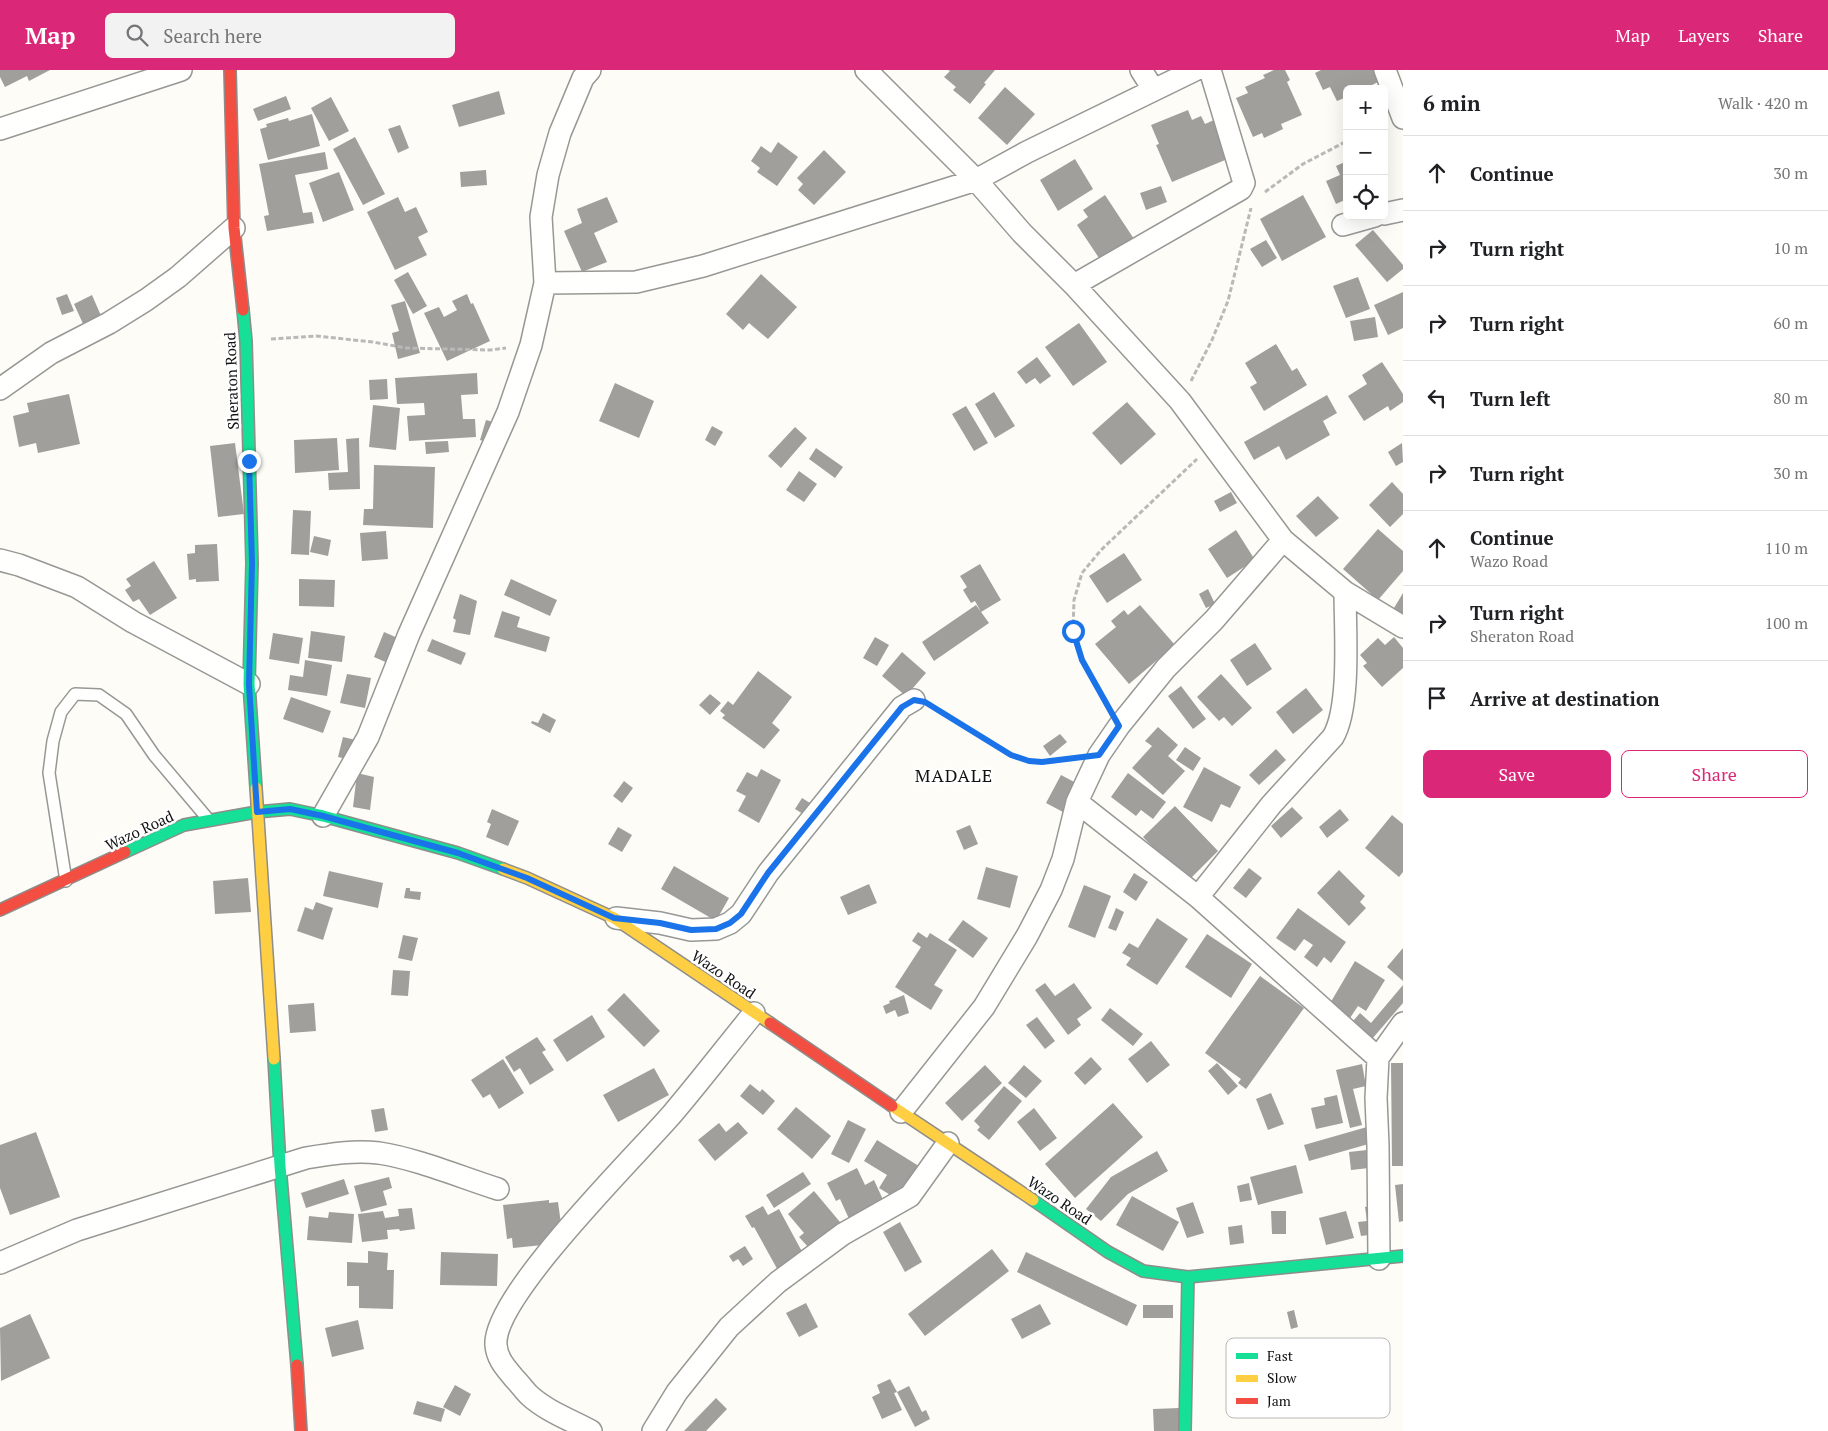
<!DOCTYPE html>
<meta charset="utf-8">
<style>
:root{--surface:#fff;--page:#f2f2f2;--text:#202124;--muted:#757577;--line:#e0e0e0;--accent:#db2777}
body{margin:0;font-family:"PT Serif",serif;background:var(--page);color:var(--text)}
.controls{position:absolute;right:15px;top:15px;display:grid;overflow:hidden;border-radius:8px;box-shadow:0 5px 20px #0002}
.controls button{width:45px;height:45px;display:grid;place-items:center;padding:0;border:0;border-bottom:1px solid var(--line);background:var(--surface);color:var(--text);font:25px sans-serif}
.stop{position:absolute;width:15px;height:15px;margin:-11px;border:4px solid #1a73e8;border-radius:50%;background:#fff}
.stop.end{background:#1a73e8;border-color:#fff;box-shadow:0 1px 5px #0008}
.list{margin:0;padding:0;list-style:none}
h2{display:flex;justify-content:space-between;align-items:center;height:65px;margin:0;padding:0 20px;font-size:21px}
h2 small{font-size:16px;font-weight:400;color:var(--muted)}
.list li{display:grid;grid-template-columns:32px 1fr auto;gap:15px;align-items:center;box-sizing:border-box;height:75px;padding:0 20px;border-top:1px solid var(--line)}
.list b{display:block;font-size:19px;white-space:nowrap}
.list p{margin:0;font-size:16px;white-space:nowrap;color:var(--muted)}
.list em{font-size:16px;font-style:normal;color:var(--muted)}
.actions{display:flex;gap:10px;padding:15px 20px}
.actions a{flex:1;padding:11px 0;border:1px solid var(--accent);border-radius:8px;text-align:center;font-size:18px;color:var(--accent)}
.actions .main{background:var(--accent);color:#fff}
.icon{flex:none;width:28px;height:28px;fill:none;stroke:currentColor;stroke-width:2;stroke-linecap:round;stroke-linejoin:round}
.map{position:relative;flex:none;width:1403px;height:1361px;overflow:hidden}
header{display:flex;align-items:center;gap:30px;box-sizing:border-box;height:70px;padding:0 25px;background:var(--accent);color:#fff}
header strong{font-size:24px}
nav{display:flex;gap:28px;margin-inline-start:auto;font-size:18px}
.search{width:350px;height:45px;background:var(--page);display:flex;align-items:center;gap:12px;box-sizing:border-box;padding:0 18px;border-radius:8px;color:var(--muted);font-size:19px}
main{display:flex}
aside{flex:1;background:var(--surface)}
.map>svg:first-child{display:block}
.building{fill:#a19f9c}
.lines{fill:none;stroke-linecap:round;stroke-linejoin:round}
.lane-casing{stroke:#979795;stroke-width:14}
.street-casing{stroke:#979795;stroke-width:24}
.fast-casing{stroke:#8e8d8b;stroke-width:14}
.slow-casing{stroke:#8e8d8b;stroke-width:14}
.jam-casing{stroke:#8e8d8b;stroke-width:14}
.path{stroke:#b9b9b8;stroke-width:3;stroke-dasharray:5 2.5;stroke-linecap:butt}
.lane{stroke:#fffffe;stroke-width:11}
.street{stroke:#fffffe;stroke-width:21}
.fast{stroke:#16e098;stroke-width:11}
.slow{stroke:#ffcf43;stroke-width:11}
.jam{stroke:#f24e42;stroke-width:11}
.route{stroke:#1a73e8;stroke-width:6}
.labels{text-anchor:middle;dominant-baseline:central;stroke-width:5;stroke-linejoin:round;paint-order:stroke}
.street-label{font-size:15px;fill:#111;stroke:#fff}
.quarter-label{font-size:18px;letter-spacing:1px;fill:#111;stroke:#fff}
.key{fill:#fff;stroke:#b8b8b8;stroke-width:1}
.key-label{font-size:14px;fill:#111}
</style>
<header>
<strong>Map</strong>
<div class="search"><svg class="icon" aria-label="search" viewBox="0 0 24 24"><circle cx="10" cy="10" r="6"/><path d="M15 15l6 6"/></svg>Search here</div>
<nav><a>Map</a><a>Layers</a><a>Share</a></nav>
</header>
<main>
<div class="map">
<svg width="1403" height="1361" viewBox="0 0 1403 1361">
<rect width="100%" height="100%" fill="#fdfcf7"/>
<!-- building -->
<path class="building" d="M0 0H50L29 11 27 6 5 17 0 7Z
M948 0H995L984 13 986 14 970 34 953 20 956 17 944 7 950 1Z
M1274 0H1285L1290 10 1287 12 1302 45 1281 54 1283 59 1264 68 1262 63 1253 67 1236 28 1248 23 1245 17 1265 8 1263 5Z
M1321 0H1375L1380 11 1364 19H1347V27L1337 31 1330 17 1323 20 1315 3Z
M1005 17 1035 44 1007 75 978 48Z
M499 21 505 44 459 57 452 35Z
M286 26 291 39 258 51 253 39Z
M331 27 349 61 329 71 311 38Z
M1188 40 1192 50 1201 46 1205 54 1214 50 1230 88 1172 112 1156 75 1159 74 1151 55Z
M312 44 320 76 268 90 260 59 267 57 266 54 288 48 289 51Z
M400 55 409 78 398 83 388 59Z
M355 67 385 124 363 135 333 79Z
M778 72 798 87 777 116 757 102 760 98 751 91 761 76 771 83Z
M824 80 846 102 814 135 798 120 803 114 797 108Z
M325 82 328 99 295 105 303 143 312 142 314 153 267 161 264 146 269 145 259 94Z
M1075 89 1093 119 1058 141 1040 110Z
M1347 91V129L1336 134 1326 111 1340 105 1336 96Z
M486 100 487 115 461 117 460 102Z
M339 102 354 140 323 152 309 113Z
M1161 116 1167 132 1146 140 1140 123Z
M1105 125 1136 172 1103 194 1077 155 1088 147 1083 140Z
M1303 125 1326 167 1282 191 1260 149Z
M398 127 405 142 416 137 428 162 418 167 427 185 395 200 367 142Z
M607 127 618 152 594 163 607 192 582 202 564 161 582 153 577 139Z
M1373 160 1403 195V199L1387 212 1355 175Z
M1266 170 1277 188 1262 197 1250 179Z
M408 202 427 236 413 244 394 210Z
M761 204 797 237 768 269 749 253 743 260 726 244Z
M1358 207 1370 239 1346 248 1333 216Z
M1403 222V258L1388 265 1374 235Z
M67 224 74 241 62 245 56 228Z
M467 224 471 234 473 233 490 271 447 291 424 243 439 237 444 247 457 240 452 231Z
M92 225 102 248 84 256 74 234Z
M405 231 420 283 398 289 392 263 399 261 391 235Z
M1375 247 1378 267 1354 271 1350 251Z
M1079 253 1107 292 1073 316 1045 277Z
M1276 274 1292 301 1297 298 1307 315 1264 341 1250 317 1257 313 1245 293Z
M1037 287 1051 306 1040 314 1035 308 1026 314 1017 302Z
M1382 292 1403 324V332L1390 341 1388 336 1364 351 1348 326 1367 314 1362 305Z
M477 303 478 324 461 325 463 349H475L476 367 409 371 407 346 425 345 424 333 397 334 395 308Z
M387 309 388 329 370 330 369 310Z
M615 313 654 331 639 368 599 351Z
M994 322 1015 356 995 368 975 334Z
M69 324 80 374 38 383 36 373 19 377 13 346 29 342 27 333Z
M1327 325 1337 343 1323 351 1330 365 1286 390 1279 376 1254 390 1244 372Z
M1127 332 1156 364 1121 395 1092 363Z
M373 335 400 338 396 380 369 377Z
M966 336 988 373 974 381 952 344Z
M486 350 497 353 492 374 480 370Z
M712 356 723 362 715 376 705 370Z
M795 357 807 368 781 398 768 386Z
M337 368 339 400 295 403 294 370Z
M359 368 360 419 329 420 328 403 348 402 346 369Z
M448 371 449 382 426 384 425 372Z
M235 373 244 444 218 447 210 376Z
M1402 373 1403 392 1396 396 1388 382Z
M816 378 843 397 835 408 809 389Z
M374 395 435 397 433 458 363 455 364 439H373Z
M799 401 817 414 804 432 786 420Z
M1392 412 1403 424V444L1390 457 1369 435Z
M1231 422 1237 433 1220 442 1214 431Z
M1318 426 1339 448 1316 467 1296 446Z
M293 440 311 441 309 485 291 484Z
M1378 459 1403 481V501L1378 530 1343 499Z
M1236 460 1255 490 1227 508 1208 479Z
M386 461 388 489 362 491 360 463Z
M314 466 331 470 328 486 310 482Z
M217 474 219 511 196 512V509L189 510 187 484 195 483V475Z
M1124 483 1142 510 1107 533 1089 506Z
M154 491 177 528 150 545 139 529 133 532 125 520 131 516 126 509Z
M980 494 1001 530 981 542 975 531 971 533 963 520 967 517 960 506Z
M299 509 335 510 334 537 299 536Z
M511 509 557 530 550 546 504 525Z
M1208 519 1215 534 1206 538 1199 524Z
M1403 523V550L1391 543Z
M460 524 477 531 470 565 453 562 456 550 453 548Z
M976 535 989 553 934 591 922 572Z
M1140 535 1175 575 1129 614 1095 574 1116 557 1111 551 1124 540 1128 545Z
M502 541 520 547 517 557 550 567 546 582 494 567Z
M311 561 345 566 342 592 308 588Z
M384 562 400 569 390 594 374 587Z
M273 563 303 568 299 594 269 589Z
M875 567 889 575 877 596 863 588Z
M1394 567 1403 578V598L1382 617 1363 596 1367 593 1360 585 1378 568 1385 575Z
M432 569 466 583 461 595 427 581Z
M1255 573 1272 599 1247 616 1230 590Z
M902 582 926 603 906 626 882 606Z
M305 590 332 595 327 626 288 620 290 605 303 607Z
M758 601 792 627 772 653 780 660 764 679 722 648 725 645 720 641 728 631 733 635Z
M347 604 371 608 365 638 340 633Z
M1221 604 1252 638 1232 656 1224 647 1219 651 1197 627Z
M1181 616 1206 649 1193 659 1168 626Z
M1306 618 1323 640 1293 664 1276 642Z
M710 624 721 633 710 645 699 635Z
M291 627 331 641 323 663 283 649Z
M543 643 556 650 550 663 531 653 532 651 538 653Z
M1158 657 1178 675 1168 686 1185 701 1163 725 1132 698 1152 676 1145 671Z
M1060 664 1067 672 1050 686 1043 676Z
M343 667 356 670 351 690 338 687Z
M1185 677 1201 688 1193 701 1176 690Z
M1276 679 1286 690 1259 715 1249 705Z
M1204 697 1241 717 1230 738 1221 734 1212 752 1183 737Z
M761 699 781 710 759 753 738 741 746 726 736 721 747 702 757 707Z
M357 703 374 707 370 740 353 737Z
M1128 703 1166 732 1153 749 1141 740 1136 746 1111 727Z
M1061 705 1078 714 1063 742 1046 733Z
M624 711 633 718 622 733 613 726Z
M802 728 810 733 803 744 795 739Z
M1175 736 1218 781 1187 812 1143 767Z
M1292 737 1303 748 1281 768 1271 756Z
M492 739 519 751 508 776 486 767 491 754 487 752Z
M1340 739 1349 750 1327 768 1319 757Z
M1392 745 1403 754V802L1399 807 1365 778Z
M970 755 978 774 964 780 956 761Z
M618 757 632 765 622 782 608 774Z
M674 796 729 828 716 851 661 819Z
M986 797 1018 806 1010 838 977 829Z
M1249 798 1262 808 1246 828 1233 818Z
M1339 800 1365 826 1360 832 1366 838 1349 856 1317 823Z
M329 801 383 813 378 838 323 826Z
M1134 803 1148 812 1136 831 1123 822Z
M248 808 251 842 215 844 213 811Z
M869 814 877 833 848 845 840 827Z
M1084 815 1111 826 1095 868 1068 857Z
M406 818H410V821L421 822 420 830 404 828Z
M316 832 333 838 323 870 297 861 305 837 313 840Z
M1116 838 1124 842 1116 861 1108 858Z
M1298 838 1346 872 1331 893 1324 887 1317 897 1304 887 1313 875 1304 869 1295 881 1276 868Z
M1157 848 1188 869 1157 915 1126 895 1131 888 1122 883 1129 873 1138 878Z
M963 850 988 868 973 888 948 870Z
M918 862 927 868 930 863 957 880 934 915 943 920 931 940 895 917 921 877 912 871Z
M1207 864 1252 894 1231 928 1185 897Z
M403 865 418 868 412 891 398 888Z
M1403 878V911L1387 897Z
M1355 891 1385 910 1366 941 1358 936 1350 948 1329 935Z
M393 900 410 901 408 926 391 925Z
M1260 906 1304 938 1246 1019 1238 1013 1241 1009 1205 983Z
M1045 913 1055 926 1074 913 1092 938 1077 949 1081 955 1068 965 1035 920Z
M1403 915V933L1372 969 1353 951 1360 943 1371 953Z
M624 923 660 961 644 977 607 940Z
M904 925 909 943 898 947 895 940 886 944 883 936 890 933 889 931Z
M314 933 316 961 290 963 288 935Z
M1110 938 1143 964 1133 976 1101 950Z
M592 945 605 967 567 992 553 970Z
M1037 947 1055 971 1045 979 1026 955Z
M537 967 546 980 542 982 554 1000 530 1015 520 998 514 1002 505 987Z
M1151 971 1170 995 1147 1013 1128 989Z
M1091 987 1102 999 1085 1015 1074 1003Z
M503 989 524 1023 499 1039 490 1024 483 1028 471 1010Z
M1217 993 1238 1016 1228 1025 1208 1001Z
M1391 993H1403V1096H1392Z
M1362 994 1366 1016 1353 1019 1362 1055 1350 1058 1336 1000Z
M985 995 1002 1013 962 1051 945 1033Z
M1024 995 1042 1011 1026 1028 1008 1013Z
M654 998 669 1025 618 1052 603 1025Z
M750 1014 760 1022 762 1019 775 1031 763 1045 740 1026Z
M1004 1016 1022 1031 989 1070 977 1060 980 1057 974 1051Z
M1271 1023 1284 1054 1268 1060 1256 1029Z
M1337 1025 1343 1053 1316 1059 1311 1038 1325 1035 1324 1028Z
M1113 1033 1143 1067 1075 1128 1045 1094Z
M796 1037 831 1066 812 1089 777 1059Z
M384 1038 388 1060 375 1062 371 1040Z
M1034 1038 1057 1068 1040 1081 1017 1052Z
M848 1050 866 1059 849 1093 831 1084Z
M738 1052 748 1063 715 1091 698 1070 719 1053 726 1062Z
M1367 1057 1372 1073 1309 1091 1304 1075Z
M36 1062 60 1127 10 1145 0 1118V1075Z
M877 1070 922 1098 897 1129 879 1118 887 1105 864 1091Z
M1367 1080 1369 1098 1351 1100 1349 1082Z
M1157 1081 1168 1101 1128 1124 1101 1151 1086 1139 1111 1107Z
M1296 1095 1303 1123 1258 1135 1250 1107Z
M857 1098 865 1115 874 1110 885 1134 850 1151 840 1129 836 1131 827 1113Z
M803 1102 811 1114 774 1138 766 1125Z
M389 1107 392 1118 383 1121 387 1135 361 1142 354 1116Z
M344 1109 349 1124 306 1138 301 1123Z
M1249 1113 1252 1130 1240 1132 1237 1116Z
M1403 1114V1151L1399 1152 1395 1115Z
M814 1121 845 1158 809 1178 799 1167 804 1163 788 1144Z
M1132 1126 1179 1152 1163 1181 1116 1155Z
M549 1130V1133L558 1132 562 1161 553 1174 513 1178 512 1168 507 1169 503 1135Z
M1193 1132 1204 1163 1187 1168 1176 1138Z
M1375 1135 1376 1164 1361 1166 1358 1152 1367 1151 1365 1137Z
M763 1136 768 1145 779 1139 806 1189 780 1204 754 1157 752 1158 745 1146Z
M412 1138 415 1159 400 1161 399 1159 387 1160 388 1169 362 1172 358 1144 383 1141 385 1148 399 1146 398 1139Z
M1271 1141H1286V1164H1272Z
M1346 1141 1354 1168 1326 1175 1319 1148Z
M329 1142 354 1144 352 1173 307 1170 309 1146 328 1148Z
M900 1152 922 1192 905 1202 883 1162Z
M1242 1155 1244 1173 1230 1175 1228 1157Z
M745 1176 753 1189 743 1196 738 1189 733 1192 729 1186Z
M992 1179 1009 1201 925 1266 908 1244Z
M368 1181 388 1183 387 1200H394L393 1239 359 1238V1216H347V1192L368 1193Z
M441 1182 498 1184 497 1216 440 1215Z
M1026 1182 1137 1235 1127 1256 1017 1202Z
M806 1233 818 1257 799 1267 786 1243Z
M1040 1234 1051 1254 1022 1269 1011 1249Z
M1143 1235H1173V1248H1143Z
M1294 1240 1298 1257 1291 1259 1287 1242Z
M30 1244 50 1288 1 1311 0 1258Z
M358 1250 364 1279 332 1287 325 1258Z
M890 1309 897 1322 894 1323 902 1340 882 1349 872 1327 880 1323 877 1315Z
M455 1315 471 1324 460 1346 443 1337Z
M909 1316 922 1342 926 1340 930 1349 915 1357 897 1322Z
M716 1328 727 1339 706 1361H684Z
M417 1331 445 1339 441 1352 413 1344Z
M1179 1338 1180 1361H1154L1153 1339Z"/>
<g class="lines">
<!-- lane casing -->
<g class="lane-casing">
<path id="lane" d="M66 811 49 703 53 671 61 642 75 624 99 625 126 644 154 685 208 749"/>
</g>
<!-- street casing -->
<g class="street-casing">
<path id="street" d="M866 0 976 110 1022 163 1074 215 1180 331 1283 470 1345 522 1403 557
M1141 0 1153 19
M1385 0 1403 48
M0 59 181 0
M1384 144 1403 140
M1343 155 1375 146
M545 213 636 212 703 196 976 110 1027 82 1195 0
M1074 215 1241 119 1244 113 1210 0
M0 319 51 283 109 253 146 230 178 207 234 158
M0 490 19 495 77 517 133 552 249 614
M1077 732 1198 827 1378 988
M323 746 368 667 409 564 508 342 531 275 545 213 541 147 548 105 560 63 583 8 590 0
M1198 827 1271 735 1333 667C1351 637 1345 558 1345 522
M616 848 660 853 691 860 716 859 730 853 741 844 768 803 902 637 914 630
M901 1042 984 937 1027 866 1051 820 1063 789 1077 732 1099 685 1119 656 1166 598 1214 550 1283 470
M1379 1189 1378 1076 1376 1028 1378 988 1403 953
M0 1193 77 1160 306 1088C330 1084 354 1080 379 1083 418 1089 460 1107 498 1119
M591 1361C571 1350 546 1341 529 1325 524 1320 519 1313 514 1308 506 1298 497 1289 496 1275 492 1227 637 1085 673 1043 701 1010 727 976 754 943
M653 1361 677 1322 729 1257 778 1212 843 1164 910 1126 948 1073"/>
</g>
<!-- fast casing -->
<g class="fast-casing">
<path id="fast" d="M243 240 246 271 252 493 249 614 256 718
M125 782 184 755 257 742 290 739 323 746 458 783 503 799
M274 989 280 1096 297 1295
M1033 1130 1108 1182 1143 1201 1188 1207 1403 1186
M1185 1361 1188 1207"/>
</g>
<!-- slow casing -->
<g class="slow-casing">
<path id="slow" d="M256 718 274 989
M503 799 527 808 614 848 770 953
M892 1036 1033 1130"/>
</g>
<!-- jam casing -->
<g class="jam-casing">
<path id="jam" d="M230 0 234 158 243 240
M0 840 125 782
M770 953 892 1036
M297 1295 301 1361"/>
</g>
<!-- path -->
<path class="path" d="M1265 122 1303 94 1347 71
M271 269 316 266 373 272 406 278 490 280 506 278
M1191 311 1212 270 1228 231 1251 138
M1108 636 1082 590 1073 561 1074 530 1082 503 1101 480 1197 389
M933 637C962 654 1007 689 1039 692 1051 693 1063 690 1074 688"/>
<!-- lane -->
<use href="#lane" class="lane"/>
<!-- street -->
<use href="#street" class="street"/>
<!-- fast -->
<use href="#fast" class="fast"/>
<!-- slow -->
<use href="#slow" class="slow"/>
<!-- jam -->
<use href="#jam" class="jam"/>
</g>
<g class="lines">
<!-- route -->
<path class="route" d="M249 391 252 493 249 614 257 742 290 739 323 746 458 783 527 808 614 848 660 853 691 860 716 859 730 853 741 844 768 803 902 637 914 630 925 632 1011 685 1029 691 1042 692 1099 685 1119 656 1082 590 1073 561"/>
</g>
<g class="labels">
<!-- street labels -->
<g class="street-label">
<text transform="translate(231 311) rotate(-92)">Sheraton Road</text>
<text transform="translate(139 760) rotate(-25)">Wazo Road</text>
<text transform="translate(724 904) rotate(34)">Wazo Road</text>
<text transform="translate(1060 1130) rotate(34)">Wazo Road</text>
</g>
<!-- quarter labels -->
<g class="quarter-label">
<text x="954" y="705">MADALE</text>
</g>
</g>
<!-- legend -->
<rect x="1226" y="1268" width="164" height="80" rx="8" class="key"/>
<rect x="1236" y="1283" width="22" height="6" fill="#16e098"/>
<rect x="1236" y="1305" width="22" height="7" fill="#ffcf43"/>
<rect x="1236" y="1328" width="22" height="6" fill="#f24e42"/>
<g class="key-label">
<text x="1267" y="1291">Fast</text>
<text x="1267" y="1313">Slow</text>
<text x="1267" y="1336">Jam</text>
</g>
</svg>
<div class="controls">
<button>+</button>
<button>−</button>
<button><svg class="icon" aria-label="locate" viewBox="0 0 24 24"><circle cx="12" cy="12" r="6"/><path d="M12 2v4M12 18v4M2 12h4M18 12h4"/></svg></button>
</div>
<div class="stop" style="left:1073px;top:561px"></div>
<div class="stop end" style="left:249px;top:391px"></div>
</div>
<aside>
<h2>6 min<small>Walk · 420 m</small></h2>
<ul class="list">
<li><svg class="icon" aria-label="ahead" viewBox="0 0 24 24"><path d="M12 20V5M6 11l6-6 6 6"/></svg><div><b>Continue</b></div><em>30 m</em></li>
<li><svg class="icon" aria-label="right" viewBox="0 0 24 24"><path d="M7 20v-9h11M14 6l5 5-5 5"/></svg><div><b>Turn right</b></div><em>10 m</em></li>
<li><svg class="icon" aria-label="right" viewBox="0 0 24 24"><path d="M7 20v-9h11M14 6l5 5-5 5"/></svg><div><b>Turn right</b></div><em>60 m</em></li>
<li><svg class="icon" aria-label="left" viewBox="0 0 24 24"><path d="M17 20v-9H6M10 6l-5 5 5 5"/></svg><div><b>Turn left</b></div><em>80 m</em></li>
<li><svg class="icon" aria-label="right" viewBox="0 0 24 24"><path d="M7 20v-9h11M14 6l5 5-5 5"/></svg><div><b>Turn right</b></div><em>30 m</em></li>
<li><svg class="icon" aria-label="ahead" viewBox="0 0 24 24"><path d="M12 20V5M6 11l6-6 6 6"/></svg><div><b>Continue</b><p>Wazo Road</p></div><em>110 m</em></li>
<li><svg class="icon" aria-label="right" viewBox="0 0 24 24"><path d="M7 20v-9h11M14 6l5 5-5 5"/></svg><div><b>Turn right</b><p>Sheraton Road</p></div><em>100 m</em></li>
<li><svg class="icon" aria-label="arrive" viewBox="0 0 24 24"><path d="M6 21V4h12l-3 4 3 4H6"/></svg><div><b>Arrive at destination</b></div></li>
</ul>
<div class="actions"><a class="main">Save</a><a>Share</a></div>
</aside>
</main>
